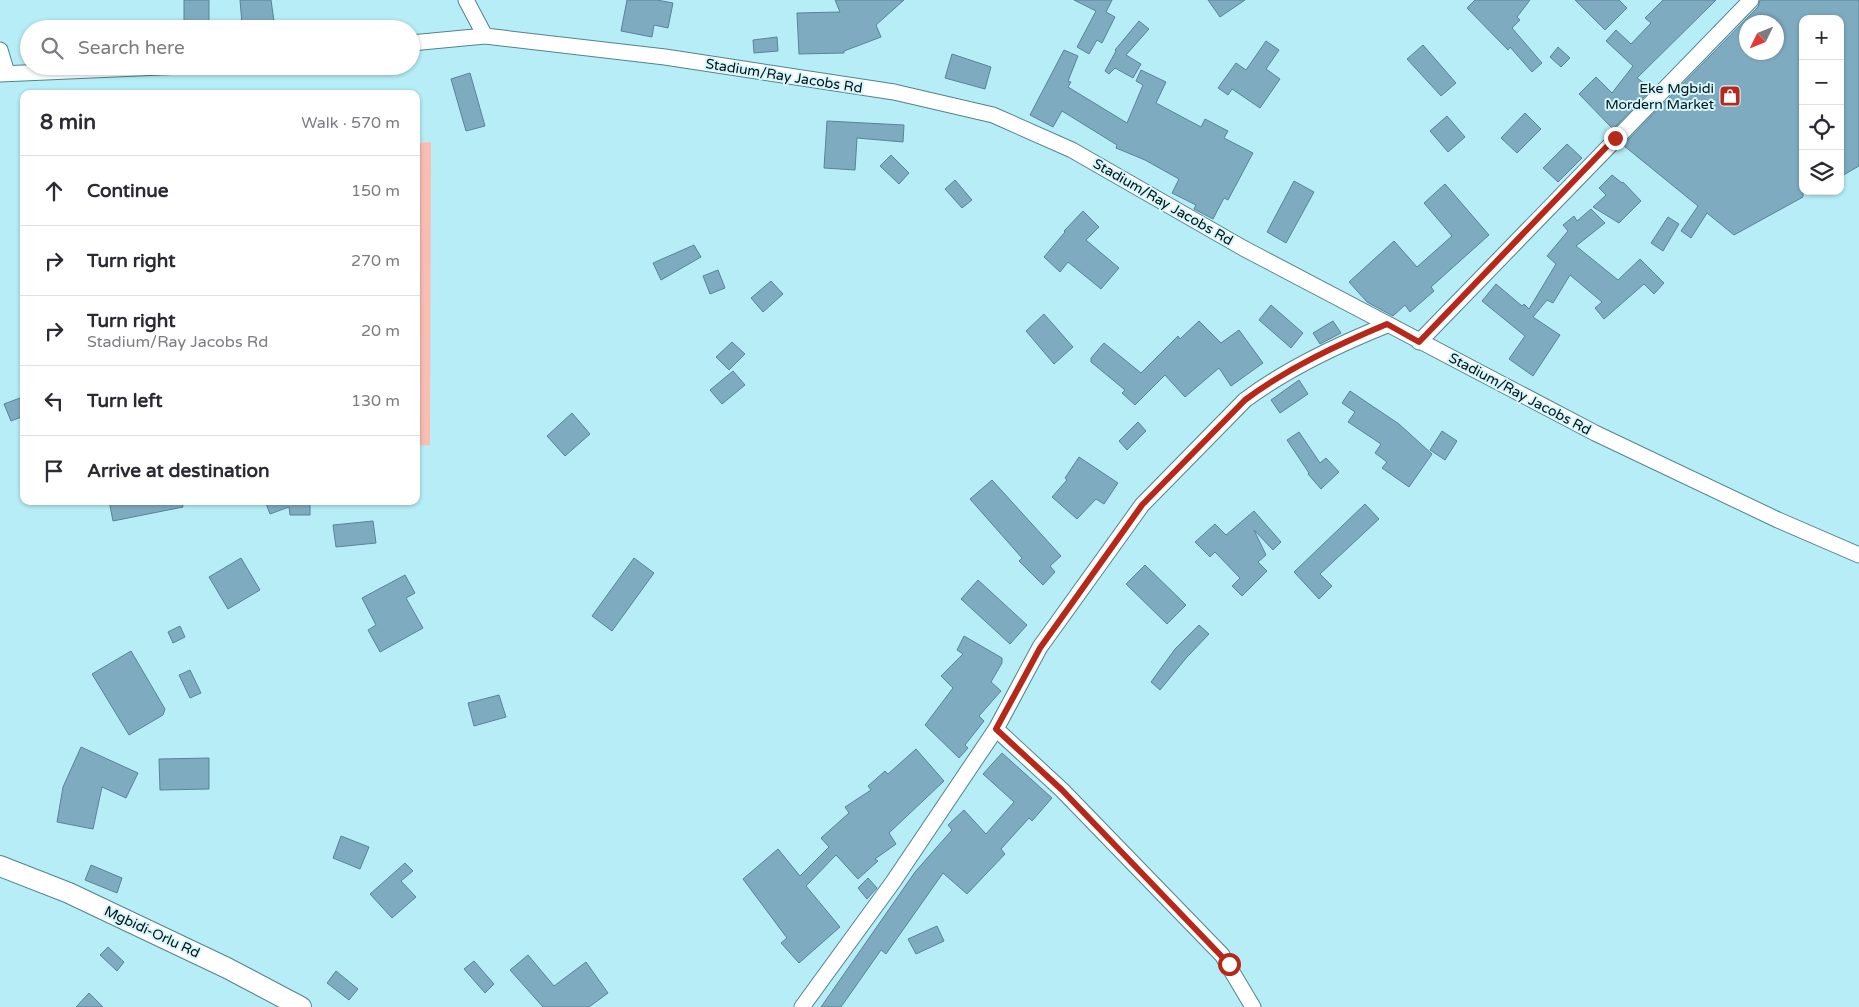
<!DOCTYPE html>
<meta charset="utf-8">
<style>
:root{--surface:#fff;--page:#f2f2f3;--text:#2b2b33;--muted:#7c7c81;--line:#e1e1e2}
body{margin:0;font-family:"Varela Round",sans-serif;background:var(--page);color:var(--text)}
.controls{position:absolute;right:15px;top:15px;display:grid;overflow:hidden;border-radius:10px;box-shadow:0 1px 4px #0004}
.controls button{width:45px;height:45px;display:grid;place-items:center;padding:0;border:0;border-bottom:1px solid var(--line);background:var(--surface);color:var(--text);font:25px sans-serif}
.compass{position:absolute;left:1739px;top:15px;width:45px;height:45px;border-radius:50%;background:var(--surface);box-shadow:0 1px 4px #0004;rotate:227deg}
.stop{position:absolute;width:15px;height:15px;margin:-11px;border:4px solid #b62819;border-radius:50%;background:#fff}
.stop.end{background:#b62819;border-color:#fff;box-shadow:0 1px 5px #0008}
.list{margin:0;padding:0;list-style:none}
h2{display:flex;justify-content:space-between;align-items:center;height:65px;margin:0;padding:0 20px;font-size:21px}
h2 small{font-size:16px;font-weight:400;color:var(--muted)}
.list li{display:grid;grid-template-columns:32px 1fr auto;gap:15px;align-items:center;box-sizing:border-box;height:70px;padding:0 20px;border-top:1px solid var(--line)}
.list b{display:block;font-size:19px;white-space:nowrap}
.list p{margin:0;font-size:16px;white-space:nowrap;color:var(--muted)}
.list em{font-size:16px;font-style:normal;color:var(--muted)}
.icon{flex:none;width:28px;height:28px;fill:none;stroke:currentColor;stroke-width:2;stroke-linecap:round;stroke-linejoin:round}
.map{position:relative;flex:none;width:1859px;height:1007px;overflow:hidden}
.search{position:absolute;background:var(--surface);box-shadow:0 1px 4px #0004;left:20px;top:20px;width:400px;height:55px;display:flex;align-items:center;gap:12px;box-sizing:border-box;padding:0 18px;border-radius:28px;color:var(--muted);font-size:19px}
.panel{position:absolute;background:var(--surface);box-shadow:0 1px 4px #0004;left:20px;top:90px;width:400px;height:415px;border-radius:10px}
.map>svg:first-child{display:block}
.garden{fill:#fabdb2}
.building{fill:#7fabc1;stroke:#598399;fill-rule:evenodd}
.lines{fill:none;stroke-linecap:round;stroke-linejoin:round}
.minor-casing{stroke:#50848d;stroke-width:17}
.secondary-casing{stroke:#50848d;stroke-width:22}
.minor{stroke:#fff;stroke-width:15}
.secondary{stroke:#fff;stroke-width:20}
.route{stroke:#b62819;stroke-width:6}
.labels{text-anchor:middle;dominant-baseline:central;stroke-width:4;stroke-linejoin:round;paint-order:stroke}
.street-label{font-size:14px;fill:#001316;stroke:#d6f6fc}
.poi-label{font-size:14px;fill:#001316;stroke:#d6f6fc;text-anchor:end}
</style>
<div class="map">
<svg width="1859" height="1007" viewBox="0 0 1859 1007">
<rect width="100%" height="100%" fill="#b6edf7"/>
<!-- garden -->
<path class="garden" d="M431 142 430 445 416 446V143Z"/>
<!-- building -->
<path class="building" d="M184 0H209V29H184Z
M240 0H271L274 21 242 24Z
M627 0H657L673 3 668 28 654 25 652 37 621 31Z
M835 0H904L876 25 881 37 844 51V53L799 54 797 13 840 12Z
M1074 0H1112L1106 12 1115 17 1102 43 1097 40 1089 54 1077 47 1096 11Z
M1208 0H1245L1220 17Z
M1475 0H1530L1517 17 1520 20 1512 28 1542 63 1532 72 1510 47 1508 50 1467 8Z
M1575 0H1619L1627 8 1605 30Z
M1663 0H1716L1637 78 1652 89 1613 129 1579 94 1596 77 1612 93 1633 66 1606 41 1616 30 1631 44 1651 23 1645 18Z
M1760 0H1859V166L1840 177V19H1803V197L1734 235 1707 213 1691 238 1681 231 1698 206 1623 145 1758 7ZM1746 22H1776V52H1746Z
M1139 21 1149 29 1126 55 1141 64 1133 78 1115 68 1109 74 1105 71 1116 51 1115 50Z
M777 37 778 51 754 53 753 40Z
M1266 41 1279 50 1266 69 1280 79 1260 108 1232 89 1228 95 1218 88 1236 63 1246 70Z
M1423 45 1456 83 1441 96 1407 59Z
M1558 47 1570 58 1561 67 1550 57Z
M1064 50 1078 56 1068 81 1071 82 1068 87 1127 123 1143 85 1136 81 1141 70 1166 82 1156 103 1201 127 1205 119 1228 131 1224 138 1253 153 1228 200 1224 198 1213 219 1194 209 1196 205 1172 193 1179 179 1145 160 1116 148 1117 145 1062 111 1053 127 1030 115Z
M952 54 991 67 985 89 945 78Z
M470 73 485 126 466 131 451 79Z
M1525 113 1541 129 1517 153 1501 138Z
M1447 116 1465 137 1448 152 1430 131Z
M827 121 904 125 903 142 857 138 855 170 824 168Z
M1567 144 1582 158 1558 182 1543 168Z
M891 155 909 173 899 184 880 166Z
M1612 175 1622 183 1623 182 1641 201 1619 223 1593 207 1606 195 1599 188Z
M955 180 972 200 962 208 945 189Z
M1294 181 1314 192 1286 243 1267 232Z
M1445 184 1489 235 1431 287 1434 291 1410 312 1405 305 1393 316 1367 302 1349 282 1394 241 1417 267 1452 236 1424 203Z
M1591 209 1605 223 1576 246 1618 280 1640 259 1664 283 1654 294 1644 284 1604 319 1595 308 1602 302 1570 275 1553 303 1547 300 1533 317 1560 335 1533 376 1509 359 1525 336 1482 301 1496 284 1522 306 1524 304 1529 309 1556 264 1547 256 1568 231 1563 225 1574 216 1577 221Z
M1083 211 1099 227 1086 240 1119 268 1101 289 1068 262 1060 272 1044 257 1065 232 1064 231Z
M1668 217 1679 224 1663 251 1651 243Z
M694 245 701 257 661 280 653 263Z
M718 270 725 288 710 294 703 276Z
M771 281 783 294 763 312 751 298Z
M1271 305 1303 333 1291 348 1259 320Z
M1044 314 1073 347 1054 364 1026 331Z
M1199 321 1221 343 1239 330 1263 363 1231 386 1219 368 1185 397 1165 375 1135 405 1122 393 1125 390 1091 362V358L1104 343 1141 373 1178 336 1180 339Z
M1333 321 1341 333 1320 344 1313 333Z
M732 342 745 354 729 370 716 357Z
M733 371 745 385 722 404 710 390Z
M1299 380 1308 394 1280 413 1271 400Z
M1350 391 1399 424 1432 454 1409 487 1382 468 1387 462 1375 453 1381 444 1348 422 1355 412 1342 403Z
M20 398 24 408V416L11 421 4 404Z
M572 413 590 434 565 456 547 436Z
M1138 422 1146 431 1127 450 1119 441Z
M1442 431 1457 441 1445 460 1430 450Z
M1299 432 1320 463 1326 458 1339 472 1321 489 1308 474 1309 473 1287 440Z
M1079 457 1118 483 1104 504 1096 499 1077 519 1052 497 1067 480 1065 478Z
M992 480 1061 556 1050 566 1055 572 1043 585 1019 561 1022 558 970 499Z
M109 501H182L183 507 113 521Z
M265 501H310V515H290L289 507 270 514Z
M1365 504 1379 519 1320 574 1332 586 1319 599 1294 572Z
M1254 511 1281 542 1273 550 1254 530 1266 555 1258 562 1267 571 1242 596 1232 586 1240 578 1215 552 1210 557 1195 542 1215 524 1226 535Z
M373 521 376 543 336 547 333 525Z
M241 558 260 590 228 609 209 577Z
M634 558 654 573 612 631 592 616Z
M1145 565 1186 605 1167 624 1126 584Z
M405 575 415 593 406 598 423 628 380 652 368 630 376 625 362 598Z
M978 580 1027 625 1010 644 961 599Z
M1199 625 1209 634 1187 657 1160 690 1151 682 1175 649Z
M180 626 185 637 173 643 168 632Z
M964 636 1002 658V663L991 682 1001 691 979 716 984 721 965 745 968 748 959 758 925 725 953 688 941 676 963 654 957 650Z
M131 651 165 709 163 715 129 735 92 674Z
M190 670 201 693 190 698 179 675Z
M499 695 506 717 474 726 468 703Z
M81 747 138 773 126 798 102 787 93 829 57 822 63 787Z
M916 749 944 781 889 833 896 844 875 859 878 861 858 879 836 855 806 886 840 927 799 963 781 943 787 938 743 879 778 849 800 876 829 847 821 838 849 813 845 807 871 790 868 786 885 771 888 774Z
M1002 753 1052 798 1032 821 1029 818 1001 849 1005 854 967 894 943 873 886 954 881 950 841 1007H821L915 872 952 830 948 825 964 810 986 834 1014 802 983 774Z
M209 758V789L160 790 159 759Z
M341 836 369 847 360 869 333 858Z
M405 863 413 871 401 881 416 897 392 918 370 894Z
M91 865 122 878 117 893 85 880Z
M868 878 877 888 867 899 858 888Z
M937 926 944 941 916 954 908 939Z
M108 947 124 962 117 971 100 955Z
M528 955 554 986 586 962 608 993 589 1007H543L510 970Z
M474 961 494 984 485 993 464 969Z
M336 971 358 989 349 1000 327 983Z
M89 993 103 1007H76Z"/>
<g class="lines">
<!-- minor casing -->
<g class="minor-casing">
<path id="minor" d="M466 0 485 36
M411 43 485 36 665 57 894 92 993 115 1072 150 1243 248 1595 433 1778 520 1859 555
M0 50 7 73
M0 74 184 66
M1419 342 1751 0
M996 729 1062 790 1222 955 1253 1007
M802 1007 893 882 996 729 1040 647 1142 505 1245 400C1288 368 1337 345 1387 325"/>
</g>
<!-- secondary casing -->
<g class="secondary-casing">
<path id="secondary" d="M0 866 69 893 227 968 301 1007"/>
</g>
<!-- minor -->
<use href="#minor" class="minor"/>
<!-- secondary -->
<use href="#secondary" class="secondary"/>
</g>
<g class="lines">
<!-- route -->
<path class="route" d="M1229 964 1062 790 996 729 1040 648 1142 505 1245 400C1288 368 1337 345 1387 324L1419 342 1615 138"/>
</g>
<!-- icons -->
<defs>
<g id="shop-square" transform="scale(1.125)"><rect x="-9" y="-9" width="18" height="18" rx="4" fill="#b62819" stroke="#d6f6fc"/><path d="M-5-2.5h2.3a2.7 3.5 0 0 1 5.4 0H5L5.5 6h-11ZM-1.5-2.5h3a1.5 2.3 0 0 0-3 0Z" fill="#fff"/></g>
</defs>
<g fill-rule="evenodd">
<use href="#shop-square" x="1730" y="96"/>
</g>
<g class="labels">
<!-- street labels -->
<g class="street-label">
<text transform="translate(784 76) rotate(9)">Stadium/Ray Jacobs Rd</text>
<text transform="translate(1163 202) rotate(30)">Stadium/Ray Jacobs Rd</text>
<text transform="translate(1520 394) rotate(28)">Stadium/Ray Jacobs Rd</text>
<text transform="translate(152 932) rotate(25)">Mgbidi-Orlu Rd</text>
</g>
<!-- poi labels -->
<g class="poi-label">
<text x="1714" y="88">Eke Mgbidi<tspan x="1714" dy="16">Mordern Market</tspan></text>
</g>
</g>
</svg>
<div class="controls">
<button>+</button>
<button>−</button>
<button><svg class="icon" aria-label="locate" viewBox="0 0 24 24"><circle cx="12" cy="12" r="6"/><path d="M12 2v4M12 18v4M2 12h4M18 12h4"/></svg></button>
<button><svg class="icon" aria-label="layers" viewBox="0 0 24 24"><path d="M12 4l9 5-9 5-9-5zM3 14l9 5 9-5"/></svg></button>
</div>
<svg class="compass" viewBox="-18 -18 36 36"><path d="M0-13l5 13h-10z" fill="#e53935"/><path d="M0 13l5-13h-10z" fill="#7c7c81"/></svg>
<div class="stop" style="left:1229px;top:964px"></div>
<div class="stop end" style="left:1615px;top:138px"></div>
<div class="search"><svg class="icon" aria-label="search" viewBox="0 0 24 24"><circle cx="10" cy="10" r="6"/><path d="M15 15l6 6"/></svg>Search here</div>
<section class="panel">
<h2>8 min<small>Walk · 570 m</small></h2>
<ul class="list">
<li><svg class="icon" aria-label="ahead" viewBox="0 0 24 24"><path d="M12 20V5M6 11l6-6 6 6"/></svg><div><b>Continue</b></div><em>150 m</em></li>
<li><svg class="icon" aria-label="right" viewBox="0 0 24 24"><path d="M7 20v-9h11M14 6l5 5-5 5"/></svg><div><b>Turn right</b></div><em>270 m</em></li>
<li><svg class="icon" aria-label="right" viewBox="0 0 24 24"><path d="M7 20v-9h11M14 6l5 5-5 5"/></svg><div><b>Turn right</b><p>Stadium/Ray Jacobs Rd</p></div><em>20 m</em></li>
<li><svg class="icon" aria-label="left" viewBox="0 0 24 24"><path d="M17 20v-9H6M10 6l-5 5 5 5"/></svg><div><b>Turn left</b></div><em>130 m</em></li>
<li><svg class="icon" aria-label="arrive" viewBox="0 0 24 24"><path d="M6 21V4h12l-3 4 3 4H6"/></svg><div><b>Arrive at destination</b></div></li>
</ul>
</section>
</div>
